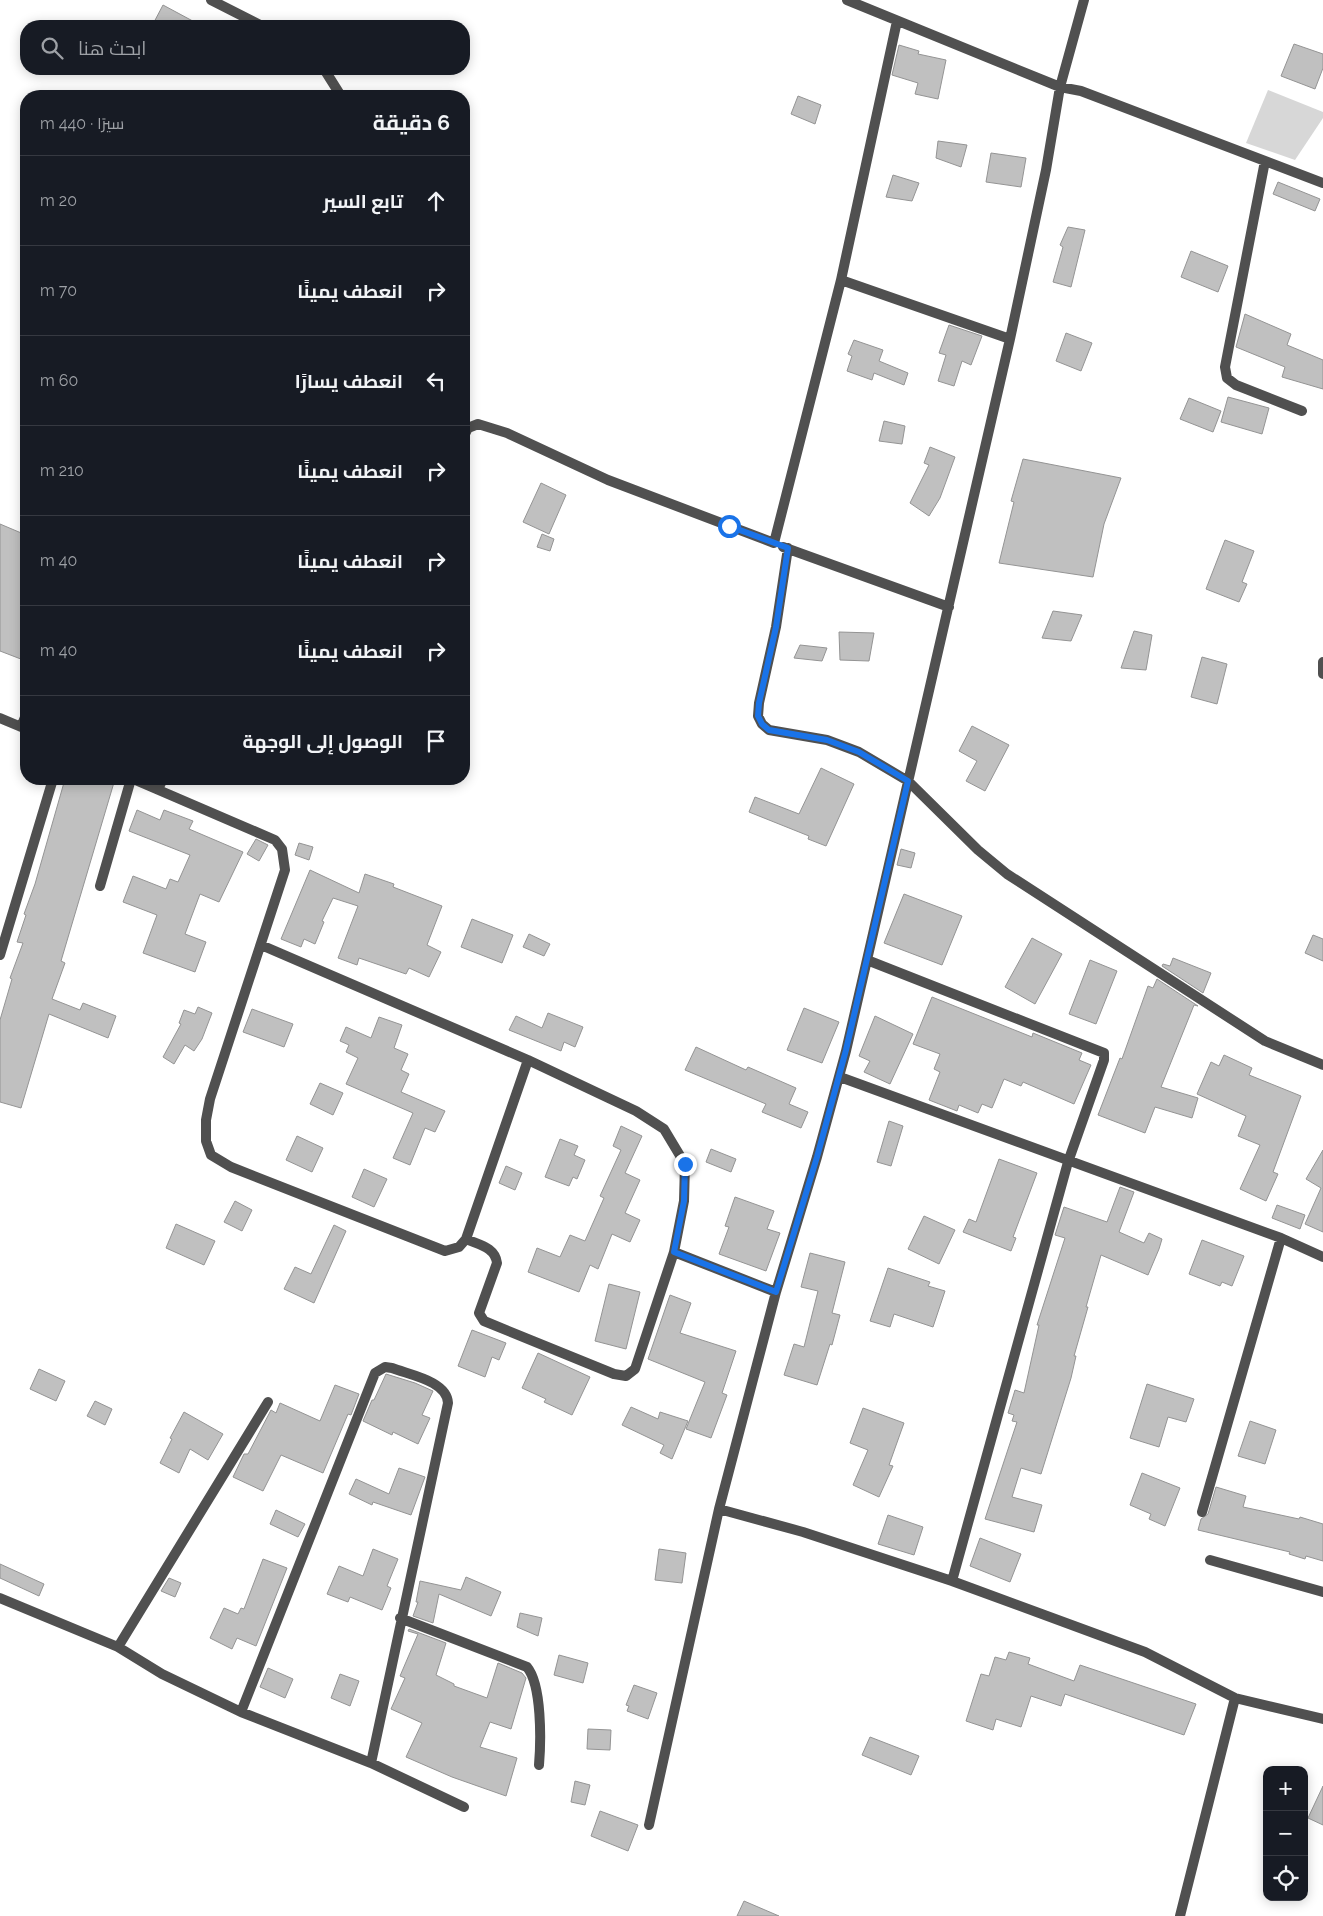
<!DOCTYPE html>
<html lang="ar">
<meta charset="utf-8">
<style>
:root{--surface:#171b24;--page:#242831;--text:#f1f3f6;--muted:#9ea1a6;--line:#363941}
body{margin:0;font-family:Raleway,Cairo,sans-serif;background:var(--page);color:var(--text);direction:rtl}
.controls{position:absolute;right:15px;bottom:15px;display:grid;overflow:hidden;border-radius:10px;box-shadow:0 2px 12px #0003}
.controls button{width:45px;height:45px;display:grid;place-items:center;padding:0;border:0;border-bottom:1px solid var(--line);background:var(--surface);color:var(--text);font:25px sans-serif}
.stop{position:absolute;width:15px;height:15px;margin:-11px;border:4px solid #1a73e8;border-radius:50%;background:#fff}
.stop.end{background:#1a73e8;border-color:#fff;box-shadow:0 1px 5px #0008}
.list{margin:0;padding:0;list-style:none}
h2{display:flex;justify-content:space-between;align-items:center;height:65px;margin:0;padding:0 20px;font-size:21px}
h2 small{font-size:16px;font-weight:400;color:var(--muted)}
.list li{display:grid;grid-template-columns:32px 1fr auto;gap:15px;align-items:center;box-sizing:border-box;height:90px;padding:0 20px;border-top:1px solid var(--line)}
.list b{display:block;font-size:19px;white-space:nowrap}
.list em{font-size:16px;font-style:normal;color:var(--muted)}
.icon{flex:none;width:28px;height:28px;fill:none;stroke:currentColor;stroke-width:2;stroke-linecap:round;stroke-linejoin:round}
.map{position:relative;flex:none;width:1323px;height:1916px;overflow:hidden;direction:ltr}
.search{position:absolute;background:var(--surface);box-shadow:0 2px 12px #0003;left:20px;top:20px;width:450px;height:55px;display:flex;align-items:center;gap:12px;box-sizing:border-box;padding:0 18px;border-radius:20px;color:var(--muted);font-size:19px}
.panel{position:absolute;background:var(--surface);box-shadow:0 2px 12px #0003;left:20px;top:90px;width:450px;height:695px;border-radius:20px;direction:rtl}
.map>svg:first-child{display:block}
.green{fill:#d7d7d7}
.building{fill:#c0c0c0;stroke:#949494}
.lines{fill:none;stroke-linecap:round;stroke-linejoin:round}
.minor{stroke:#505050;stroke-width:10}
.route{stroke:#1a73e8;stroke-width:6}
</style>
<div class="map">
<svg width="1323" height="1916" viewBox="0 0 1323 1916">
<rect width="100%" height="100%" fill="#fff"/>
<!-- green -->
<path class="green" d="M1268 90 1323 112V118L1295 160 1246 143Z"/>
<!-- building -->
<path class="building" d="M163 5 202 26H152Z
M1294 44 1323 54V68L1315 89 1281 76Z
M899 45 919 51 918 54 946 60 938 99 915 94 918 83 892 75Z
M798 96 821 105 815 124 791 114Z
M938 141 967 145 961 167 936 158Z
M991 153 1026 158 1021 187 986 182Z
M893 175 919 183 912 201 886 197Z
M1278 182 1320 199 1315 211 1273 194Z
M1068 227 1085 230 1071 287 1053 282 1063 247 1060 245Z
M1191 251 1228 266 1218 292 1181 277Z
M1245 314 1291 334 1287 345 1323 360V389L1282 377 1285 367 1236 347Z
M949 325 982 336 971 365 962 361 954 386 938 381 946 355 939 353Z
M1066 333 1092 343 1081 371 1056 361Z
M854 340 883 350 879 361 908 373 904 385 874 373 872 380 847 371 852 356 848 354Z
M1228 397 1269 408 1262 434 1221 422Z
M1189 398 1221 411 1213 432 1180 419Z
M884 421 905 426 902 444 879 441Z
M930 447 955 457 940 498 929 516 910 503 929 465 924 463Z
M1023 459 1121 478 1104 524 1093 577 999 563 1014 502 1011 501Z
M541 483 566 495 549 534 523 522Z
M0 524 26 535V661L0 651Z
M542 534 554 539 550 551 537 547Z
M1225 540 1254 551 1242 582 1247 584 1239 602 1206 589Z
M1053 611 1082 615 1071 641 1042 638Z
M1134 631 1152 635 1146 670 1121 668Z
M839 632 874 633 869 661 840 660Z
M800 645 827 648 822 661 794 658Z
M1202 657 1227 664 1217 704 1191 697Z
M972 726 1009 745 985 791 966 781 977 761 959 751Z
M821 768 854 784 826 846 808 839 809 836 749 812 755 797 799 814Z
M65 779H115L61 961 65 963 52 999 80 1010 83 1003 116 1016 108 1038 49 1014 21 1108 0 1102V1020L12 979 10 978 23 943 17 942 26 915 24 914 35 884Z
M137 810 160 820 164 810 193 821 189 829 243 852 219 902 200 894 185 934 206 942 195 972 143 953 157 915 123 902 133 876 166 889 170 879 178 882 190 855 129 831Z
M256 839 268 845 259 861 247 854Z
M299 843 313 847 309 860 295 855Z
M901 849 915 853 911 868 897 865Z
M310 870 359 893 365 874 394 884 393 887 442 906 427 945 441 952 429 977 409 968 406 974 359 958 357 965 338 958 358 906 333 898 322 921 324 922 315 944 304 939 301 947 281 939Z
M904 894 962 916 942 965 884 943Z
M472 919 513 935 502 963 461 947Z
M529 934 550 944 544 956 523 947Z
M1313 935 1323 939V961L1305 953Z
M1032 938 1062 954 1035 1004 1005 987Z
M1173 958 1211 973 1203 993 1162 966 1163 964 1170 966Z
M1090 960 1117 971 1096 1024 1069 1014Z
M1157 979 1198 1006 1194 1005 1161 1087 1198 1098 1192 1118 1155 1107 1145 1133 1098 1115 1120 1058 1122 1059 1148 986 1153 988Z
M932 997 1032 1037 1033 1033 1082 1053 1079 1060 1091 1065 1074 1104 1023 1082 1021 1086 1004 1079 992 1108 982 1104 978 1113 959 1105 957 1111 929 1100 940 1072 934 1069 940 1054 913 1044Z
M198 1007 212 1013 202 1039 194 1051 185 1045 174 1064 163 1057 181 1024 179 1023 184 1010 195 1014Z
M804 1008 839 1022 822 1063 787 1050Z
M252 1009 293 1024 284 1047 243 1032Z
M548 1013 583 1027 575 1047 564 1042 561 1051 509 1030 516 1016 542 1028Z
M875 1016 913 1034 890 1084 864 1072 870 1061 859 1056Z
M379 1017 402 1025 394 1048 408 1054 401 1070 409 1074 401 1092 445 1111 435 1132 425 1128 410 1165 393 1158 413 1113 346 1084 358 1058 346 1052 349 1045 340 1041 346 1027 371 1038Z
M696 1047 746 1070 748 1067 796 1088 789 1104 808 1112 801 1128 762 1112 766 1104 685 1070Z
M1224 1055 1252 1068 1249 1075 1301 1096 1273 1172 1278 1174 1266 1201 1240 1189 1260 1145 1238 1136 1246 1116 1197 1094 1211 1062 1219 1066Z
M320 1083 343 1093 333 1115 310 1104Z
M889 1121 903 1126 891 1166 877 1162Z
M621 1126 642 1136 625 1173 640 1180 625 1213 640 1220 630 1242 612 1234 598 1269 590 1265 579 1292 528 1272 537 1248 560 1257 570 1235 585 1241 604 1198 600 1196 621 1150 613 1146Z
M297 1136 323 1148 312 1172 286 1160Z
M560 1139 578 1146 574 1155 585 1160 577 1179 573 1177 569 1186 545 1177Z
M711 1149 736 1159 731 1172 706 1162Z
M1323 1150V1232L1305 1224 1321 1188 1306 1179Z
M999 1159 1037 1173 1013 1237 1016 1238 1011 1251 963 1232 969 1219 976 1222Z
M506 1166 522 1173 515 1190 499 1183Z
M364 1169 387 1179 374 1207 352 1197Z
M1120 1187 1134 1192 1119 1232 1144 1243 1149 1233 1162 1239 1159 1249 1148 1275 1101 1255 1086 1307H1088L1074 1356H1076L1071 1378 1041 1474 1021 1468 1012 1497 1042 1505 1034 1532 985 1519 1017 1422 1012 1421 1014 1415 1008 1413 1015 1390 1024 1393 1039 1325H1037L1065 1238 1055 1235 1064 1207 1107 1222Z
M735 1197 774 1211 767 1229 780 1233 766 1271 719 1254 729 1227 725 1226Z
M235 1201 252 1210 242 1231 224 1222Z
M1277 1205 1305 1215 1300 1229 1272 1218Z
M924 1216 955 1230 939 1264 908 1249Z
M176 1224 215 1241 204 1265 166 1248Z
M334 1225 346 1231 314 1303 284 1289 295 1267 311 1274Z
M1202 1240 1244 1256 1232 1286 1222 1282 1220 1286 1189 1274Z
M810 1253 845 1262 832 1313 840 1315 832 1345 830 1344 817 1385 784 1375 794 1344 804 1347 818 1291 801 1287Z
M888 1268 930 1282 928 1286 945 1291 933 1327 894 1314 890 1327 870 1321Z
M609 1284 640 1292 626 1349 595 1341Z
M670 1295 691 1303 680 1333 736 1351 722 1393 727 1395 711 1438 686 1429 705 1382 648 1359Z
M472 1330 506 1343 499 1360 492 1357 485 1377 458 1366Z
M538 1353 590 1377 572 1415 544 1402 546 1399 522 1388Z
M39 1369 65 1381 56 1401 30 1389Z
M386 1374 415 1383 433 1391 422 1415 430 1418 418 1444 393 1432 392 1435 363 1421 372 1400H374Z
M1147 1384 1194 1399 1186 1422 1168 1417 1159 1447 1130 1438Z
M335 1385 359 1394 351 1415 348 1414 323 1473 281 1455 263 1491 233 1477 244 1454H248L271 1410 276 1413 280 1403 320 1421Z
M95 1401 112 1409 105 1425 87 1416Z
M631 1407 658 1419 660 1412 688 1421 672 1459 660 1453 664 1445 622 1425Z
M863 1408 904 1423 889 1465 893 1466 879 1497 853 1485 868 1450 850 1443Z
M184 1412 223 1434 208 1460 190 1449 179 1473 160 1463 172 1439 170 1438Z
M1250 1421 1276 1430 1265 1464 1238 1456Z
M399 1468 425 1477 411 1515 373 1502 372 1505 349 1494 356 1479 389 1494Z
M1142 1473 1180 1488 1165 1526 1149 1519 1151 1514 1130 1505Z
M1216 1487 1246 1496 1243 1507 1299 1519 1300 1517 1323 1524V1561L1306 1556 1305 1559 1289 1554 1290 1552 1198 1530 1201 1519 1208 1514Z
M276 1510 305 1524 298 1537 270 1524Z
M888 1515 923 1527 914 1555 878 1544Z
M980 1538 1021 1554 1010 1582 970 1566Z
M373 1549 398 1559 387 1586 391 1588 382 1610 350 1597 348 1602 327 1594 339 1566 363 1576Z
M659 1549 686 1553 682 1583 655 1580Z
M263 1559 287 1568 256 1646 237 1638 232 1649 210 1638 224 1608 238 1614 241 1608 244 1609Z
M0 1564 44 1584 39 1596 0 1578Z
M466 1577 501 1592 491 1616 439 1594 433 1623 413 1616 418 1602H416L420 1581 461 1590Z
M169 1578 181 1583 175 1597 161 1591Z
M520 1613 542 1618 538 1636 517 1627Z
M409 1629 446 1643 436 1675 454 1684V1686L487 1698 498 1663 522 1673 526 1678 511 1729 490 1722 480 1747 517 1758 506 1796 452 1777 406 1757 422 1723 391 1709 405 1678 400 1676 418 1634 408 1631Z
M1009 1652 1030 1658 1028 1664 1074 1681 1080 1665 1196 1704 1184 1735 1065 1694 1061 1706 1031 1696 1021 1727 996 1719 993 1730 966 1721 981 1674 989 1676 995 1657 1006 1660Z
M559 1655 588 1663 583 1683 554 1675Z
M268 1668 293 1679 285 1698 260 1687Z
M340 1674 359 1681 350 1706 331 1698Z
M634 1685 657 1693 648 1719 627 1711 629 1706 626 1705Z
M588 1729 611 1730 610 1750 587 1749Z
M870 1737 919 1756 911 1775 862 1755Z
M575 1781 590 1785 585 1805 571 1802Z
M1323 1786V1825L1308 1818Z
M600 1811 638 1825 628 1851 591 1836Z
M744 1901 779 1916H737Z"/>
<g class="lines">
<!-- minor -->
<path class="minor" d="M211 0 262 26
M847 0 1060 87 1081 91 1323 183
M1084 0 1060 87 1046 170 1010 339 846 1051 817 1157 776 1292 719 1509 803 1532 952 1581 1145 1652 1235 1698 1323 1719
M324 69 341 96
M1265 161 1225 367 1227 378 1236 385 1302 411
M841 280 1010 339
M464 436 468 428 478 424 507 433 608 480 774 543 841 280 897 21
M783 547 949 607
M788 548 776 627 759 703 758 716 762 724 769 730 827 740 859 752 908 781 978 850 1007 874 1265 1041 1323 1065
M1323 662V674
M0 718 26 729
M21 727 26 715
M133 779 275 840 282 849 285 870 210 1099 206 1120V1141L211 1155 231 1167 445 1251 459 1247 466 1239 528 1060 261 945
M158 789 163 779
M100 886 131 779
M0 955 53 779
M867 960 1104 1053V1060L1068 1162 952 1581
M840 1077 1281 1238 1323 1257
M466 1239C479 1245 495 1247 497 1263L479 1313 484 1321 614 1374 626 1376 635 1369 674 1252 684 1201 685 1164 664 1129 636 1111 528 1060
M674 1252 776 1292
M1202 1512 1281 1238
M1210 1560 1323 1592
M0 1598 118 1647 162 1674 241 1712 371 1763 464 1807
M400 1618 527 1667C542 1685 541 1741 539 1765
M118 1647 268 1402
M241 1712 375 1373 385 1367 392 1368C410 1375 447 1381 448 1403L371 1763
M649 1825 719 1509
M1180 1916 1235 1698"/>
</g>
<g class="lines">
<!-- route -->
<path class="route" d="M685 1164 684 1201 674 1252 776 1292 817 1157 846 1050 908 781 859 752 827 740 769 730 762 724 758 716 759 703 776 627 788 548 729 526"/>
</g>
</svg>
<div class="controls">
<button>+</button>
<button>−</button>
<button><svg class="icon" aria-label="locate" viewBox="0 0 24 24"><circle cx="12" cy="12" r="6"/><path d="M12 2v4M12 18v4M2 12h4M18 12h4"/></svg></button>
</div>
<div class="stop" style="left:729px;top:526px"></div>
<div class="stop end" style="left:685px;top:1164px"></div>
<div class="search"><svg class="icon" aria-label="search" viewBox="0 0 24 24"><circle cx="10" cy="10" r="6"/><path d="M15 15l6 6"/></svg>ابحث هنا</div>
<section class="panel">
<h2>6 دقيقة<small>سيرًا · 440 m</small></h2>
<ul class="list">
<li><svg class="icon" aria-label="ahead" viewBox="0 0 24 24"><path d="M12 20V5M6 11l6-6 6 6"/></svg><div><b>تابع السير</b></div><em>20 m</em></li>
<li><svg class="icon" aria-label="right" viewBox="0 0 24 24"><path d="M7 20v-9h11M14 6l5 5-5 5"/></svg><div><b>انعطف يمينًا</b></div><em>70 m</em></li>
<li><svg class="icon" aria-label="left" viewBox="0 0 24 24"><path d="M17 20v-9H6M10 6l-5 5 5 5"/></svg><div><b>انعطف يسارًا</b></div><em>60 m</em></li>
<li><svg class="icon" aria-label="right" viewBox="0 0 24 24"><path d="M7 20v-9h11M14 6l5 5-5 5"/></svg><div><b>انعطف يمينًا</b></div><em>210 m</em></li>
<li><svg class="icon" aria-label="right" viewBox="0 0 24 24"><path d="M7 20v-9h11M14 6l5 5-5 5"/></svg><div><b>انعطف يمينًا</b></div><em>40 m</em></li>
<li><svg class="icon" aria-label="right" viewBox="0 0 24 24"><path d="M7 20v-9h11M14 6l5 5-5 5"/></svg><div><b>انعطف يمينًا</b></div><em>40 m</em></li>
<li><svg class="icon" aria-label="arrive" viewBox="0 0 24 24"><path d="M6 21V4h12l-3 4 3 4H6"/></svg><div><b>الوصول إلى الوجهة</b></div></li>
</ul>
</section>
</div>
